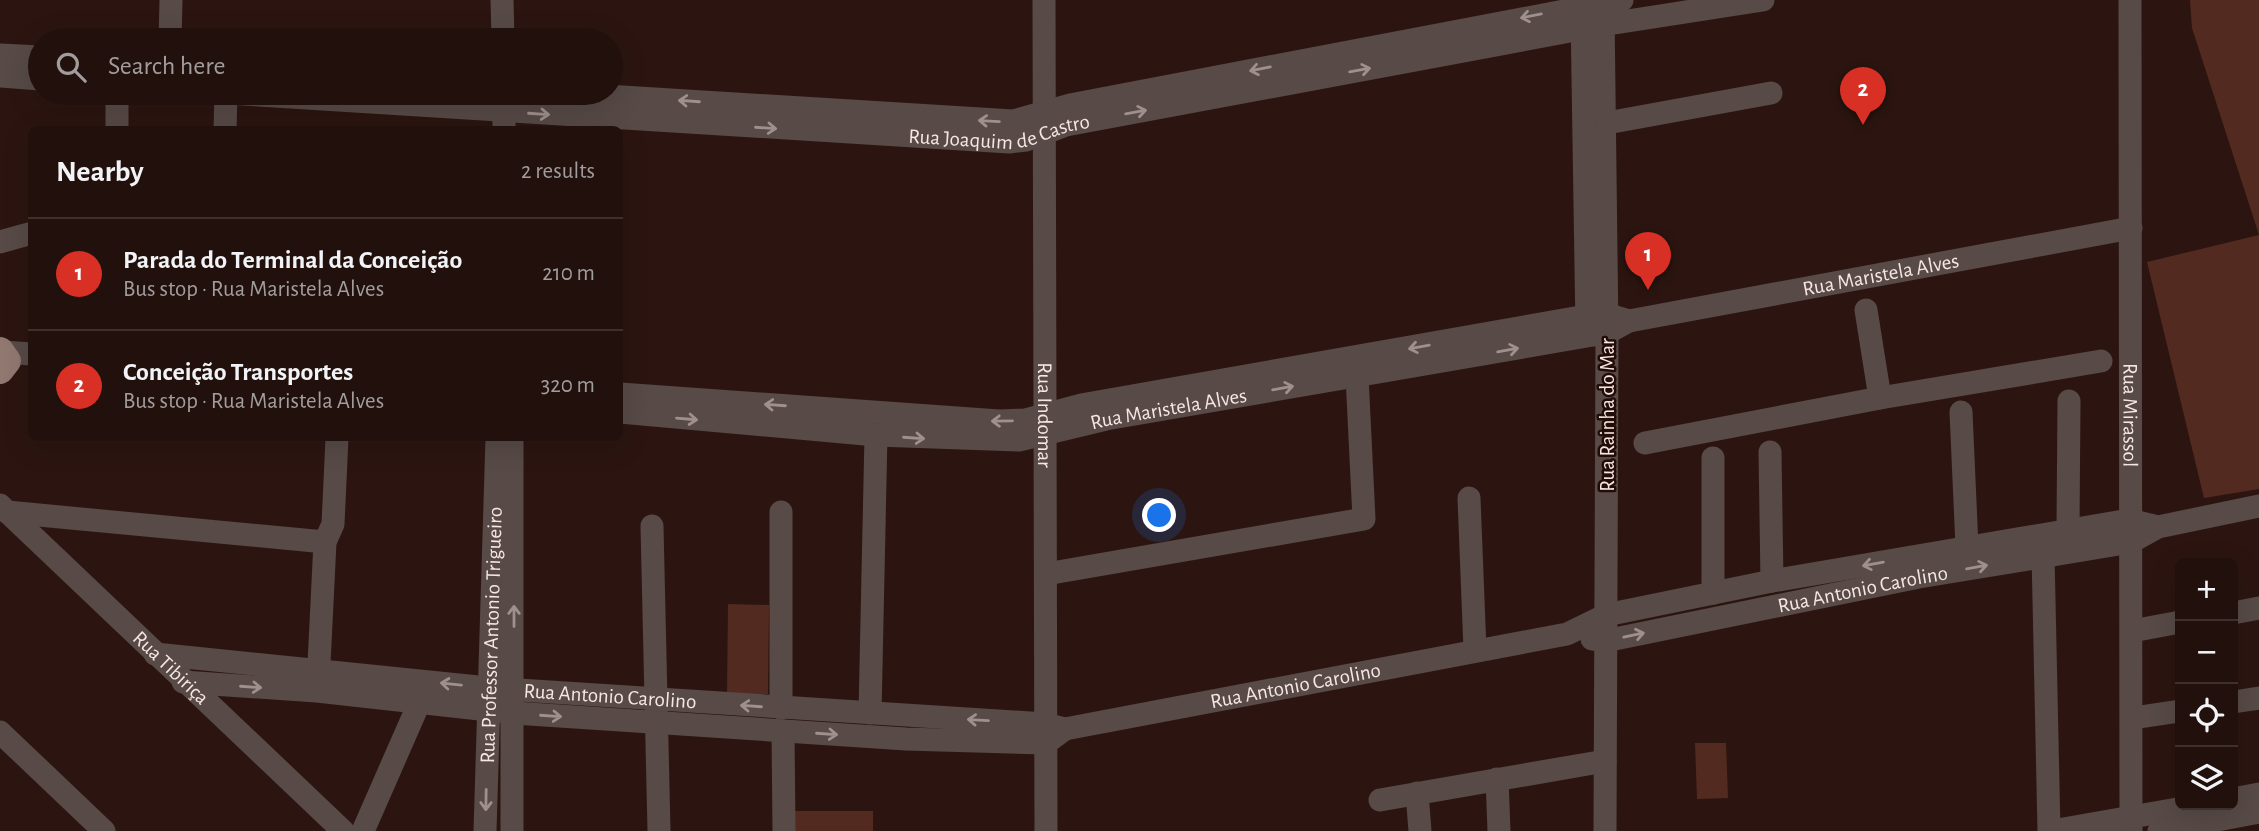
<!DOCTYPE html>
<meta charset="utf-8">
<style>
:root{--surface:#21100c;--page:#2d1e1a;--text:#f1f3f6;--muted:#a29d9d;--line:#3e302d;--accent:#d93025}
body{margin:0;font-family:"Alegreya Sans",sans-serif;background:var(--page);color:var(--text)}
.controls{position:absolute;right:21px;bottom:21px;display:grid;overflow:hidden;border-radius:10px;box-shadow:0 7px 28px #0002}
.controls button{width:63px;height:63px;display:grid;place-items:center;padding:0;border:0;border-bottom:2px solid var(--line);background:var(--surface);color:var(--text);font:35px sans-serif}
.you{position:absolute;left:1160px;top:516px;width:24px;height:24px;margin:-18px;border:5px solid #fff;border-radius:50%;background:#1a73e8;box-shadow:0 0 0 10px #1a73e833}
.badge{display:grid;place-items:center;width:46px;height:46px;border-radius:50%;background:var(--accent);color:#fff;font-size:23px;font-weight:700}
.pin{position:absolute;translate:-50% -58px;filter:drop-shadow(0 2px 4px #0008)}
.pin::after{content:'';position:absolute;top:37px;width:24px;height:21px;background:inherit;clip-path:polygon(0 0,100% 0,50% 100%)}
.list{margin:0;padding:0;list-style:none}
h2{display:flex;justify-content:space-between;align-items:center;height:91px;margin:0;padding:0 28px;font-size:30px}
h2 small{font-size:23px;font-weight:400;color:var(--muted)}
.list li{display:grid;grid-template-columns:46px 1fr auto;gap:21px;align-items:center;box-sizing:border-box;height:112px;padding:0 28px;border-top:2px solid var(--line)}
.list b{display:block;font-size:26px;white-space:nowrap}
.list p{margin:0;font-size:23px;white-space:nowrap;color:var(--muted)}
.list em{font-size:23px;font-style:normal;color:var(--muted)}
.icon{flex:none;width:38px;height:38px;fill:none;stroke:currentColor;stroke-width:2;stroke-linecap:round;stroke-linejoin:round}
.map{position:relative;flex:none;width:2259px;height:831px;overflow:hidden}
.search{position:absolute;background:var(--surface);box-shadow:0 7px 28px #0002;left:28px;top:28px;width:595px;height:77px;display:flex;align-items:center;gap:18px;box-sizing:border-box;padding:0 24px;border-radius:38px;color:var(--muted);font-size:26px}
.panel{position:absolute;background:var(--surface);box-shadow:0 7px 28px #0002;left:28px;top:126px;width:595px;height:315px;border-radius:10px}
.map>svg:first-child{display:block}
.green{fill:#532a1f}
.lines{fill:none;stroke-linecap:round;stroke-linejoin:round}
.minor{stroke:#574a47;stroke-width:23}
.major{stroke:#917871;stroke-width:28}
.oneway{stroke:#9f908c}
.labels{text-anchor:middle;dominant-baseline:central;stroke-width:5;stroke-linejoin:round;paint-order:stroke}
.street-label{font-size:21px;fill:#f7e6e1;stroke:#220c07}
</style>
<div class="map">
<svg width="2259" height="831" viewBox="0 0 2259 831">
<rect width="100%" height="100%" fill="#2c1510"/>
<!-- green -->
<path class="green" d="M2190 0H2259V489L2204 498 2147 262 2259 235 2192 28Z
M728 604 769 605 768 694H727Z
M1695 743H1726L1728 798 1697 799Z
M789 811H873V831H789Z"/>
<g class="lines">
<!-- minor -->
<g class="minor">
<path d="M502 0 503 40"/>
<path id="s1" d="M1044 0 1046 831"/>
<path id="s2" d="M2130 0 2131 831"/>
<path d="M1603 12 1607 333 1605 831"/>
<path d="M1582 14 1587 329"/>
<path d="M170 40 171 0"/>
<path d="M0 55 40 57"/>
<path d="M0 76 40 79"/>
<path d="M117 93V130"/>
<path id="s3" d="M227 93 1009 142 1026 140 1066 125 1602 25 1763 0"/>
<path d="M504 93V130"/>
<path d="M558 93 1013 121 1070 105 1622 0"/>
<path d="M1607 123 1771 93"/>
<path d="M225 130 226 93"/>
<path d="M0 242 32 233"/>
<path d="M1866 310 1880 398"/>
<path d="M3 352 32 354"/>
<path d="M620 394 999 421 1025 420 1081 405 1586 316 1606 314 1629 321"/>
<path id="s4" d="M620 412 876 435 1019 440 1106 419 1587 336 1607 333 1629 321 2131 228"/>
<path d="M1961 412 1967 547"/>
<path d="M1645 443 1880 398 2101 361"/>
<path d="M1770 452 1772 581"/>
<path d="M1469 498 1475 650"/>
<path id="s5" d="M0 505 343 831"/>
<path d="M7 512 325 542"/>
<path d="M781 512V708"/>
<path d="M652 526 659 831"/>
<path d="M2068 530 2069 401"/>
<path d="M2043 554 2049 831"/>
<path d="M1046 574 1364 519 1357 376"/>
<path d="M1713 593V458"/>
<path d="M2233 613 2259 608"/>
<path d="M2132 631 2180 622"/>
<path id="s6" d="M1592 639 1605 641 1919 577 2131 542 2158 527 2259 506"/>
<path id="s7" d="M155 654 488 688 1046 724 1065 729 1567 634 1606 615 1772 581 2129 520 2158 527"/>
<path d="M183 682 317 691 514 713 906 739 1046 743 1065 729"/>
<path d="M318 684 325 542 333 524 337 438"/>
<path d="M2233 702 2259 698"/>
<path d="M870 713 876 435"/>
<path d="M2133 718 2180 711"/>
<path d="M783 731 784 831"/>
<path d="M0 732 104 831"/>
<path d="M1497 779 1499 831"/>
<path d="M1417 793 1420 831"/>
<path d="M2233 799 2259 794"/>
<path d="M1380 800 1605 761"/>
<path d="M363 831 420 701"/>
<path id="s8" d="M485 831 497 438"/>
<path d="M512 831V438"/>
<path d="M2052 831 2200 805"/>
<path d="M2159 831 2259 812"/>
</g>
<!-- major -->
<path class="major" d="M0 351 7 361 0 370"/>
</g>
<!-- one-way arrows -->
<defs><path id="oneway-shaft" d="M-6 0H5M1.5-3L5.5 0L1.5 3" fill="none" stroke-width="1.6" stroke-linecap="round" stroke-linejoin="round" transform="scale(1.75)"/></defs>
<g class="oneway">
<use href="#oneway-shaft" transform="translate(1531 16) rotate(169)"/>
<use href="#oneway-shaft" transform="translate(1260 69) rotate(169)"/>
<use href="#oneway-shaft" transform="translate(1360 70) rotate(-10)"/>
<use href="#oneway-shaft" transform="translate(689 101) rotate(-176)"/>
<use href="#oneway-shaft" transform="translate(1136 112) rotate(-10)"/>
<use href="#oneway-shaft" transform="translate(539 114) rotate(4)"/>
<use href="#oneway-shaft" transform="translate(989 121) rotate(-177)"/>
<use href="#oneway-shaft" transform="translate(766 128) rotate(4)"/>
<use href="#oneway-shaft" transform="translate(1419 347) rotate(170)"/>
<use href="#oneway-shaft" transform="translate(1508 350) rotate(-10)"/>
<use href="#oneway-shaft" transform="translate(1283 388) rotate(-10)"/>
<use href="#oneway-shaft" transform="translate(775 405) rotate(-176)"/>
<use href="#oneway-shaft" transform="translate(687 419) rotate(5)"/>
<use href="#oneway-shaft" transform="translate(1002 421) rotate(179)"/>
<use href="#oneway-shaft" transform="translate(914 438) rotate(4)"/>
<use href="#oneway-shaft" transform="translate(1873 564) rotate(170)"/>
<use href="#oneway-shaft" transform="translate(1977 567) rotate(-10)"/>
<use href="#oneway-shaft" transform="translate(514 616) rotate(-90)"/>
<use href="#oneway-shaft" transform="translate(1634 635) rotate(-12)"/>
<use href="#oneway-shaft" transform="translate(451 684) rotate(-174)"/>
<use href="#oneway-shaft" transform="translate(251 687) rotate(4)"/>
<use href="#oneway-shaft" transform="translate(751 706) rotate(-176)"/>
<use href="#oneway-shaft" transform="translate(551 716) rotate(4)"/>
<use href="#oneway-shaft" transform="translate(978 720) rotate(-177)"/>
<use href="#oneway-shaft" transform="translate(827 734) rotate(4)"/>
<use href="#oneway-shaft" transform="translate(486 800) rotate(91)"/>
</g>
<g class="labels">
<!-- street labels -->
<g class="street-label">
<text stroke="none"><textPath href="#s3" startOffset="775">Rua Joaquim de Castro</textPath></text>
<text stroke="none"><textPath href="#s4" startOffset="1279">Rua Maristela Alves</textPath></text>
<text stroke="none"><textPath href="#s4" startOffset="553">Rua Maristela Alves</textPath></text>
<text transform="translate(1607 415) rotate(-90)">Rua Rainha do Mar</text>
<text stroke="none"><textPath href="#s1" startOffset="415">Rua Indomar</textPath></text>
<text stroke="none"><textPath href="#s2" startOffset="415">Rua Mirassol</textPath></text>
<text stroke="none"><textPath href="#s6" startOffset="276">Rua Antonio Carolino</textPath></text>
<text stroke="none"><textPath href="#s8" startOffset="196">Rua Professor Antonio Trigueiro</textPath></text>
<text stroke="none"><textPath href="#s5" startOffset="236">Rua Tibiriça</textPath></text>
<text stroke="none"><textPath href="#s7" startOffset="1148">Rua Antonio Carolino</textPath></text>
<text stroke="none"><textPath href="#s7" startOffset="457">Rua Antonio Carolino</textPath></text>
</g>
</g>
</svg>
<div class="controls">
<button>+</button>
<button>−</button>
<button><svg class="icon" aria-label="locate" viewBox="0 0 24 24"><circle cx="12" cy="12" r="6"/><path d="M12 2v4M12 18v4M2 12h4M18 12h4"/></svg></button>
<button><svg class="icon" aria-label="layers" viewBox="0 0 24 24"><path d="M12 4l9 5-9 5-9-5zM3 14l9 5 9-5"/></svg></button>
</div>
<div class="you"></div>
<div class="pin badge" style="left:1648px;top:290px">1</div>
<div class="pin badge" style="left:1863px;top:125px">2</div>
<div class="search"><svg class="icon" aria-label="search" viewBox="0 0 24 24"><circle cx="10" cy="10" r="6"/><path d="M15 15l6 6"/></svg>Search here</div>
<section class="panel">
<h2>Nearby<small>2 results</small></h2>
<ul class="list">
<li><span class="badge">1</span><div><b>Parada do Terminal da Conceição</b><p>Bus stop · Rua Maristela Alves</p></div><em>210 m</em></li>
<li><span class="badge">2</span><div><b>Conceição Transportes</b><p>Bus stop · Rua Maristela Alves</p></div><em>320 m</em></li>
</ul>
</section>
</div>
